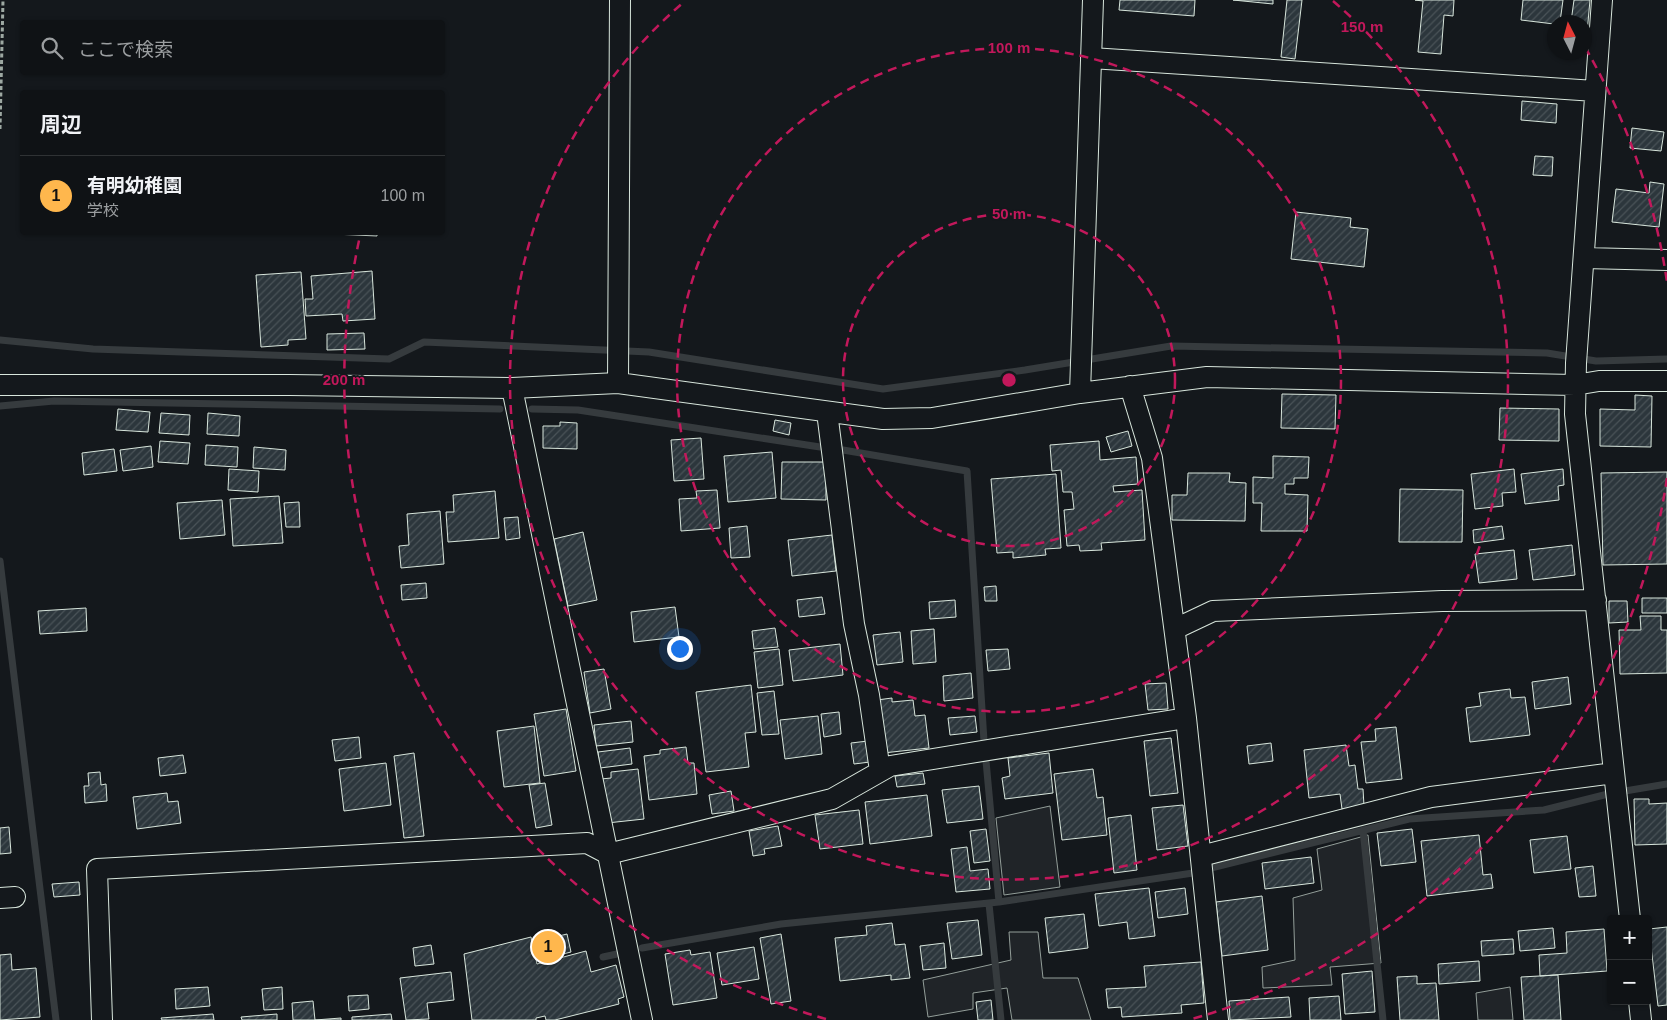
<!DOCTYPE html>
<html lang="ja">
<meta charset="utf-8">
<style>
:root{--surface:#0f1215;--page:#1d2022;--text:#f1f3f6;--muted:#9b9ea0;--line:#2f3234;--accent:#ffb74d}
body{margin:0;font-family:Arial,"Noto Sans JP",sans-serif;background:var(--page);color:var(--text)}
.controls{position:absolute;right:15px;bottom:15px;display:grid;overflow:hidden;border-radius:5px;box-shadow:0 1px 4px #0004}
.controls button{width:45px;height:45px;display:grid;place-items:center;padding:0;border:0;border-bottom:1px solid var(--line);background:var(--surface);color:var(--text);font:25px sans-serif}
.compass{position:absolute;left:1547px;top:15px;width:45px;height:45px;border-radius:50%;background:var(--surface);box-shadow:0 1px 4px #0004;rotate:354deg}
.you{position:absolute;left:679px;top:648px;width:18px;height:18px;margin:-12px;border:4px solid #fff;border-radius:50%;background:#1a73e8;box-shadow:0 0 0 8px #1a73e833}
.badge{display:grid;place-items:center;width:32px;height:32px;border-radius:50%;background:var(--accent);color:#111;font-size:16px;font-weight:700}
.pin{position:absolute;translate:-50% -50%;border:2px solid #fff;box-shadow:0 1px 5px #0006}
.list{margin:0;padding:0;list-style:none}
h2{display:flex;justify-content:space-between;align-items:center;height:65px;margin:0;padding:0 20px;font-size:21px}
h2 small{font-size:16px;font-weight:400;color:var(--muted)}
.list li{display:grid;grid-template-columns:32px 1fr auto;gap:15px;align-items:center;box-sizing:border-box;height:80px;padding:0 20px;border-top:1px solid var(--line)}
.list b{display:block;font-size:19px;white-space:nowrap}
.list p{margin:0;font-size:16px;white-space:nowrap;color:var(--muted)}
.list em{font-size:16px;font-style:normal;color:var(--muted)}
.icon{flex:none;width:28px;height:28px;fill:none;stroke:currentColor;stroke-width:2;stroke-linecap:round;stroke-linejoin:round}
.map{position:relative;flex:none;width:1667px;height:1020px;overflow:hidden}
.search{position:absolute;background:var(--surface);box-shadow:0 1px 4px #0004;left:20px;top:20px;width:425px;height:55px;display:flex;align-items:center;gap:12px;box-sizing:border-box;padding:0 18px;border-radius:5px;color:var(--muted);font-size:19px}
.panel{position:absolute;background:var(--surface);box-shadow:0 1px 4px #0004;left:20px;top:90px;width:425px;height:145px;border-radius:5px}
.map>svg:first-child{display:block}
.garden{fill:#202428;stroke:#939e99}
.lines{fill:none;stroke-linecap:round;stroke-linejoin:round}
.stream{stroke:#363b3e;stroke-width:7}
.building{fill:url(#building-hatch);stroke:#d8e6dc}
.street-casing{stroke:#d8e6dc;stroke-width:22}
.path{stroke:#9da8a2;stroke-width:3;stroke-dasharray:4 2.5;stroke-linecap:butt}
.street{stroke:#14181c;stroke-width:20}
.ring{fill:none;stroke:#c2185b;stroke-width:2.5;stroke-dasharray:9 6}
.centre{fill:#c2185b;stroke:#14181c;stroke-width:2.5}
.ring-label{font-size:15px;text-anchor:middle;font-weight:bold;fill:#c2185b;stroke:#14181c;stroke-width:4;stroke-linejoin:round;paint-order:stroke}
</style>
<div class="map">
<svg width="1667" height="1020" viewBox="0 0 1667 1020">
<defs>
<pattern id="building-hatch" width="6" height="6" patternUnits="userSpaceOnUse" patternTransform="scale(1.25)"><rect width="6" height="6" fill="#2c363c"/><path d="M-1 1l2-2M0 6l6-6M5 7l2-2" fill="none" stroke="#4a5358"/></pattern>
</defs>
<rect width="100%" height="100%" fill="#14181c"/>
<!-- garden -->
<path class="garden" d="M1050 806 1060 887 1004 895 996 818Z
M1368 835 1381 963 1330 967 1332 985 1263 988 1262 967 1295 960 1293 898 1322 890 1317 849Z
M1009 932H1038L1043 978H1078L1091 1020H1012L1007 988 973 993V1009L928 1017 923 980 1011 960Z
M1510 987 1513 1020H1478L1476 993Z"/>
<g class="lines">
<!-- stream -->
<path class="stream" d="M0 340 93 349 389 359 424 342 649 352 883 389 1025 370 1171 346 1547 353 1596 361 1667 359
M0 406 54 401 500 409
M532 409 578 410 820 447
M843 450 967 471 984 741
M0 561 56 1020
M986 761 999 902
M1625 791 1667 784
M1363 830 1383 1020
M1211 868 1409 819 1544 810 1608 794
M989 904 1001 1020
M642 948 781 924 999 902 1193 873
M603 957 617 954"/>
</g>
<!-- building -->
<path class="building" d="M1120 0H1195L1194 16 1119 10Z
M1233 0H1273V4Z
M1287 0H1302L1295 59 1281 57Z
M1415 0H1454L1453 16 1444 15 1441 54 1418 52 1423 1Z
M1523 0H1563L1560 22H1554V24L1521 20Z
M1574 0H1590L1587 33 1584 32V22H1571Z
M1522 101 1557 104 1556 123 1521 120Z
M1632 128 1664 132 1661 151 1630 148Z
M1535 156 1553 157 1552 176 1533 175Z
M1650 182 1664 184 1659 227 1612 222 1616 189 1649 193Z
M1296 212 1351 218 1350 227 1368 229 1364 267 1291 259Z
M333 232H377V236L333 234Z
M372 271 375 319 343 321 342 314 306 316 305 299H313L311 276Z
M301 272 306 339 288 340V345L261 347 256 275Z
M364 333 365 349 327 350V334Z
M1282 394 1336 395 1335 429 1281 428Z
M1635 395 1652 396 1651 447 1600 446V409L1635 410Z
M1500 408 1559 409V441L1499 440Z
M118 409 150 412 148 432 116 430Z
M161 413 190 415 189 435 159 433Z
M208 413 240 416 239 436 207 434Z
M775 420 791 423 789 435 773 431Z
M560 422 577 423V449L543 448V426H560Z
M1128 431 1132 446 1111 452 1106 437Z
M701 438 704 479 674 481 671 440Z
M160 441 190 443 188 464 158 462Z
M1099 441 1100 460 1136 457 1138 484 1113 486 1114 492 1142 490 1145 540 1101 543 1102 550 1080 551 1079 545 1067 546 1064 510 1074 509 1072 492H1063L1061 470 1052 471 1050 445Z
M206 445 238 447 237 467 205 465Z
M151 446 153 467 123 471 120 450Z
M254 447 286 450 285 470 253 468Z
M114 449 117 471 84 475 82 453Z
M772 452 776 498 728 502 724 456Z
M1273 456 1309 457 1308 478H1294V484H1285V494L1308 495 1307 531H1261L1262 503H1253V477L1273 478Z
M782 462H826V500L781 499Z
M229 469 259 471 258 492 228 490Z
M1514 469 1516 492 1502 493 1503 506 1475 509 1471 474Z
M1563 469 1564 485 1558 486 1559 500 1525 504 1521 474Z
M1667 472V564L1603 565 1601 473Z
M1188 473H1230L1229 482 1246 483 1245 521 1172 520V495H1187Z
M1056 474 1061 548 1045 549 1046 555 1013 558V552L997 553 991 479Z
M1400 489 1463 490 1462 542H1399Z
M717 490 720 528 681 531 679 499 697 498 696 491Z
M495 491 499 538 448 542 446 512H454L453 495Z
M279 496 283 543 233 546 230 499Z
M222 500 225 535 180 539 177 503Z
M299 502 300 527H286L284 503Z
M440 511 444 564 401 568 399 546 409 545 407 514Z
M518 517 520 538 506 540 504 518Z
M747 526 750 557 731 558 729 528Z
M1502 526 1504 539 1474 543 1473 530Z
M583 532 597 600 568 606 554 539Z
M832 535 836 571 792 576 788 540Z
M1572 545 1575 575 1533 580 1529 550Z
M1514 550 1517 579 1479 583 1475 554Z
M426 583 427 598 402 600 401 585Z
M996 586 997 601H985L984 587Z
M822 597 825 614 799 617 797 600Z
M1642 598H1667V613H1642Z
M955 600 956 617 930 619 929 602Z
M1609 601H1627L1628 622 1609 623Z
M675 607 679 637 634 642 631 612Z
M86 608 87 631 40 634 38 611Z
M1640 616H1661V630H1667V673L1620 674 1619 630H1641Z
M775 628 778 647 754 649 752 631Z
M934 629 936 662 913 664 911 631Z
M900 632 903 662 877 665 873 635Z
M840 644 843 675 793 681 789 650Z
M779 649 783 685 758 688 754 652Z
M1008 649 1010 669 988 671 986 650Z
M604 669 611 709 590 713 584 672Z
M971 673 973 698 944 701 943 676Z
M1568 677 1571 704 1535 709 1532 682Z
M1166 683 1168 709 1148 710 1145 684Z
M751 685 756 732 745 733 749 767 706 772 696 692Z
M1510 689 1511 698 1525 697 1530 735 1470 742 1466 708 1481 706 1479 693Z
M774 691 779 734 762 735 757 693Z
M892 698V702L913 700 915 716 925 715 929 748 883 753 877 700Z
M566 709 576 771 544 776 534 714Z
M839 712 841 734 824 737 821 714Z
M818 716 822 754 785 759 780 720Z
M975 716 977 732 950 735 948 718Z
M631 721 633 742 596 746 594 725Z
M534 726 540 783 504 787 497 731Z
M1396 727 1402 779 1366 783 1361 742 1376 741 1375 729Z
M359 737 361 758 335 761 332 740Z
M1171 738 1178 793 1150 796 1144 741Z
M868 741 870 762 854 764 851 743Z
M1271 743 1273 761 1249 764 1247 746Z
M1346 745 1349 766 1355 765 1358 789H1363L1364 806 1342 809 1340 794 1309 798 1304 750Z
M686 747 688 763H694L697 794 649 800 644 756 660 754V750Z
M630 748 632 764 600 768 598 752Z
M414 753 424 836 404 838 394 756Z
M1049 753 1053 793 1005 799 1002 778 1010 776 1008 758Z
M183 755 186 773 160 776 158 758Z
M386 763 391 805 344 811 339 769Z
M638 769 644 819 607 823 601 779 611 778V772Z
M1093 769 1097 798 1103 797 1107 835 1062 840 1054 774Z
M100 772 101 785 106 784 107 801 85 803 84 786H89L88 773Z
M923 773 925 784 897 787 895 776Z
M545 783 552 825 536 828 529 785Z
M979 786 983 819 947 823 942 790Z
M731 791 734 811 712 814 709 795Z
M167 793 168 802 178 801 181 823 137 829 133 797Z
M927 795 932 836 870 844 865 802Z
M1634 799H1649V804L1667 803V844L1635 845Z
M1183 805 1188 846 1157 850 1152 808Z
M859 810 863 844 820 849 815 815Z
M1131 815 1137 870 1114 873 1108 818Z
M778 826 782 846 764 849 765 854 753 856 749 831Z
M9 827 11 853 0 854V828Z
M986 829 990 861 974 863 970 831Z
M1412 829 1416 862 1381 866 1377 833Z
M1479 835 1483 875 1491 874 1493 888 1427 896 1421 841Z
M1567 836 1571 869 1534 873 1530 840Z
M967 847 970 871 988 869 990 889 956 892 951 849Z
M1311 857 1314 883 1265 889 1262 863Z
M1593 866 1596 896 1579 897 1575 868Z
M79 882 80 895 54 897 52 884Z
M1149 888 1155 936 1129 939 1127 922 1099 926 1095 894Z
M1185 888 1188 914 1158 918 1155 892Z
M1262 896 1268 950 1222 956 1216 902Z
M1084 914 1088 948 1049 953 1045 918Z
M978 920 982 955 952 959 947 923Z
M892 923 895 945 905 944 910 978 891 980V975L840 981 835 938 867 935 866 926Z
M1667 927V1005L1658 1006 1649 929Z
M1553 928 1555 948 1520 951 1518 931Z
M1604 929 1607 971 1540 976 1539 955 1567 953 1566 932Z
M567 934 571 952 539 960 534 942Z
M781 934 791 1001 771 1004 760 938Z
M531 937 537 964 586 951 591 972 616 965 624 997 618 999 619 1004 555 1020H546L545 1016 536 1018V1020H472L464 954Z
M1513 939 1514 954 1482 956 1481 941Z
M944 943 946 968 923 970 920 946Z
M431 945 434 964 415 966 413 948Z
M754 947 759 979 722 985 717 953Z
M690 950 691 955 710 952 717 998 673 1005 665 954Z
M11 954 12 970 36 968 40 1017 0 1020V955Z
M1479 961 1480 981 1439 984 1438 964Z
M1201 962 1204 1003 1181 1005 1182 1013 1122 1017 1121 1007 1108 1008 1106 989 1146 987 1144 966Z
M1372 971 1375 1012 1345 1014 1342 974Z
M451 972 454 1000 427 1003 429 1019 406 1020 400 978Z
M1558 975 1561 1020H1524L1521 977Z
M1417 976V984L1436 983 1439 1020H1400L1397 977Z
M208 987 210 1006 176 1009 175 989Z
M282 987 283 1009 264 1010 262 989Z
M368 995 369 1009 349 1011 348 996Z
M1339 996 1341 1020H1310L1309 998Z
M1289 997 1291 1017 1230 1020 1229 1001Z
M991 1000 993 1020H978L976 1002Z
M313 1001 315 1020 341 1018V1020H293L292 1003Z
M213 1014 214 1020H162L161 1018Z
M277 1014V1020H242L241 1017Z
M391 1014 392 1020H352V1017Z"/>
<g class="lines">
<!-- street casing -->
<g class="street-casing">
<path id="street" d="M1602 0 1576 363 1575 414 1630 919
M1091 58 1595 91
M1584 258 1667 260
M618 383 620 0
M0 385H290L512 388 618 383 883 419 932 418 1080 393 1207 377 1575 385 1599 381H1667
M1130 386 1152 458 1186 718 1218 1020
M512 388 642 1020
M1080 393 1093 0
M827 412 854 624 869 695 880 771
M1175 629 1213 611 1442 601 1596 600
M1201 856 1431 797 1614 773
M0 898 15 897
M1639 1001 1641 1020
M102 1020 97 869 587 843 608 854 832 799 890 766 1186 718"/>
</g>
<!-- path -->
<path class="path" d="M0 129 3 0"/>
<!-- street -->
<use href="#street" class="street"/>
</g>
<!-- distance rings -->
<g class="ring">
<circle cx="1009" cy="380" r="166"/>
<circle cx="1009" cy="380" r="332"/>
<path d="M1333 1A499 499 0 1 1 685 1"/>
<path d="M1667 478A665 665 0 0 1 1192 1019M826 1019A665 665 0 0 1 360 236M1585 47A665 665 0 0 1 1667 282"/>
</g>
<circle cx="1009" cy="380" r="8" class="centre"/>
<g class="ring-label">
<text x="1362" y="32">150 m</text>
<text x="1009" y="53">100 m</text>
<text x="1009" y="219">50 m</text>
<text x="344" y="385">200 m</text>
</g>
</svg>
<div class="controls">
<button>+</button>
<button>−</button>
</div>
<svg class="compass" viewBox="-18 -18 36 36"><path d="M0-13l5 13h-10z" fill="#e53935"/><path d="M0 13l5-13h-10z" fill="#9b9ea0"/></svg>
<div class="you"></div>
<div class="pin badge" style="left:548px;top:947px">1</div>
<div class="search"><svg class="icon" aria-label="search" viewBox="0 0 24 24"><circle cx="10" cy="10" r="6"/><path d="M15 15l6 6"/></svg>ここで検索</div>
<section class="panel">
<h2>周辺<small></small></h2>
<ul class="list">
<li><span class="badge">1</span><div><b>有明幼稚園</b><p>学校</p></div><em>100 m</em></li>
</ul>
</section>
</div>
